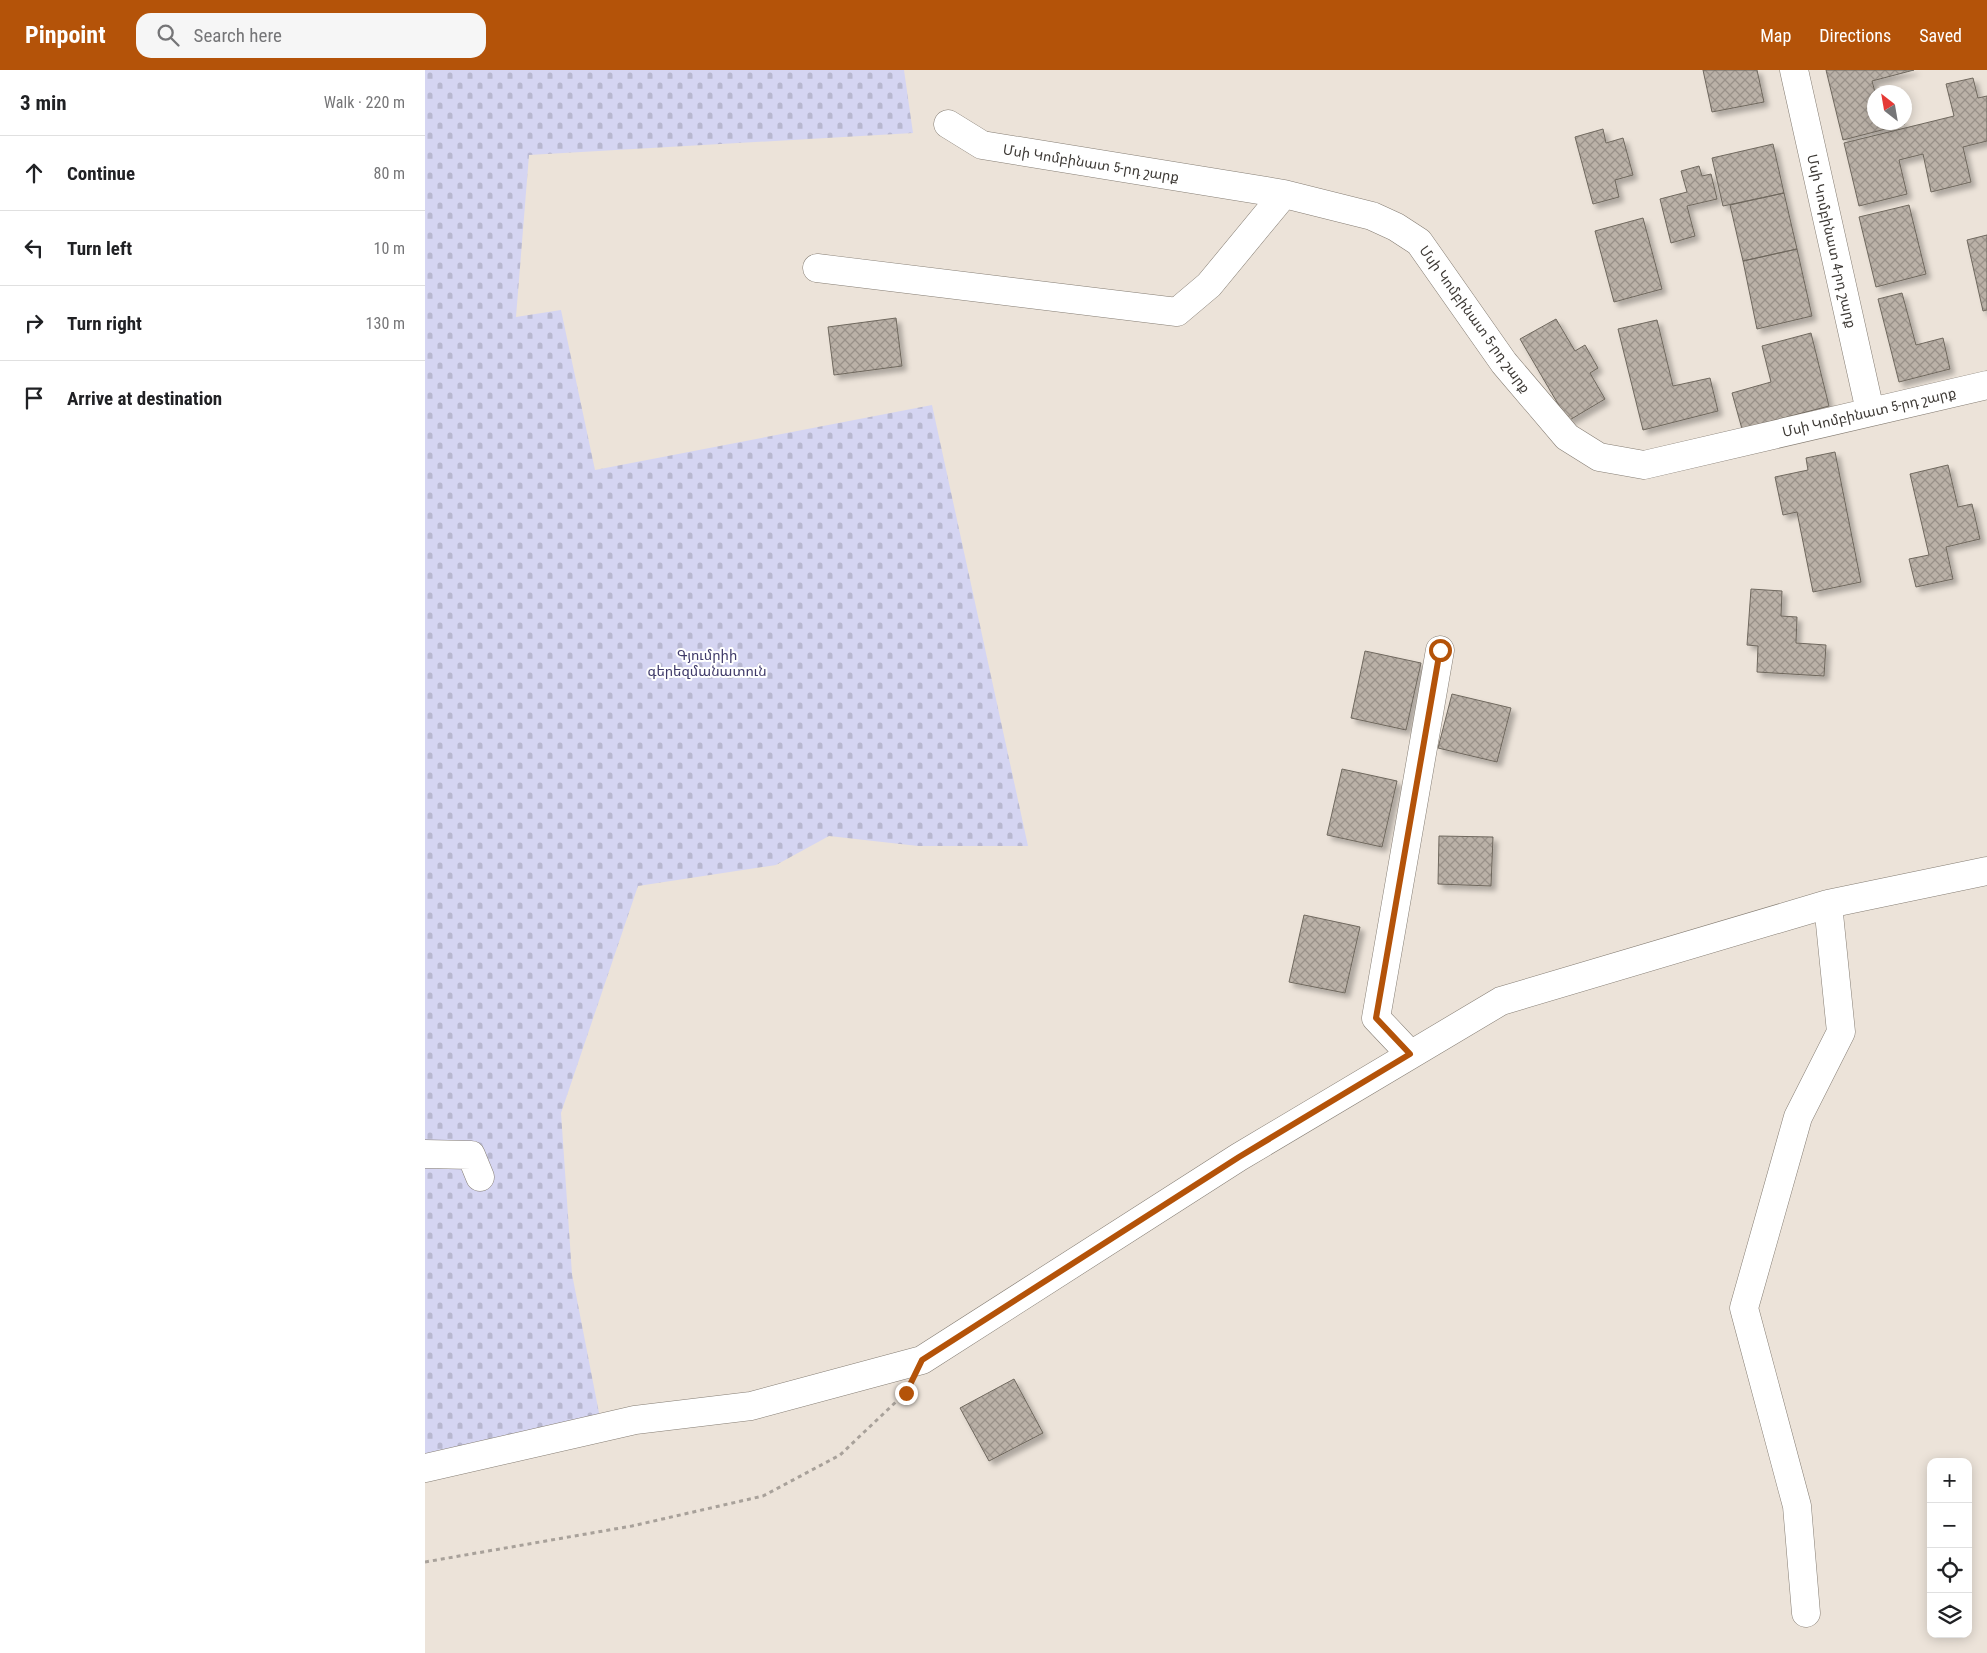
<!DOCTYPE html>
<meta charset="utf-8">
<style>
:root{--surface:#fff;--page:#f6f6f6;--text:#202124;--muted:#757577;--line:#e0e0e0;--accent:#b45309}
body{margin:0;font-family:"Roboto Condensed","Noto Sans Armenian",sans-serif;background:var(--page);color:var(--text)}
.controls{position:absolute;right:15px;bottom:15px;display:grid;overflow:hidden;border-radius:10px;box-shadow:0 2px 12px #0003}
.controls button{width:45px;height:45px;display:grid;place-items:center;padding:0;border:0;border-bottom:1px solid var(--line);background:var(--surface);color:var(--text);font:25px sans-serif}
.compass{position:absolute;left:1442px;top:15px;width:45px;height:45px;border-radius:50%;background:var(--surface);box-shadow:0 2px 12px #0003;rotate:329deg}
.stop{position:absolute;width:15px;height:15px;margin:-11px;border:4px solid #b45309;border-radius:50%;background:#fff}
.stop.end{background:#b45309;border-color:#fff;box-shadow:0 1px 5px #0008}
.list{margin:0;padding:0;list-style:none}
h2{display:flex;justify-content:space-between;align-items:center;height:65px;margin:0;padding:0 20px;font-size:21px}
h2 small{font-size:16px;font-weight:400;color:var(--muted)}
.list li{display:grid;grid-template-columns:32px 1fr auto;gap:15px;align-items:center;box-sizing:border-box;height:75px;padding:0 20px;border-top:1px solid var(--line)}
.list b{display:block;font-size:19px;white-space:nowrap}
.list em{font-size:16px;font-style:normal;color:var(--muted)}
.icon{flex:none;width:28px;height:28px;fill:none;stroke:currentColor;stroke-width:2;stroke-linecap:round;stroke-linejoin:round}
.map{position:relative;flex:none;width:1562px;height:1583px;overflow:hidden}
header{display:flex;align-items:center;gap:30px;box-sizing:border-box;height:70px;padding:0 25px;background:var(--accent);color:#fff}
header strong{font-size:24px}
nav{display:flex;gap:28px;margin-inline-start:auto;font-size:18px}
.search{width:350px;height:45px;background:var(--page);display:flex;align-items:center;gap:12px;box-sizing:border-box;padding:0 18px;border-radius:15px;color:var(--muted);font-size:19px}
main{display:flex}
aside{flex:1;background:var(--surface)}
.map>svg:first-child{display:block}
.cemetery{fill:url(#cemetery-stones)}
.building{fill:url(#building-cross-hatch);stroke:#6f685e;filter:url(#shadow)}
.lines{fill:none;stroke-linecap:round;stroke-linejoin:round}
.minor-casing{stroke:#857d73;stroke-width:29}
.path{stroke:#a8a19a;stroke-width:3;stroke-dasharray:4 4;stroke-linecap:butt}
.minor{stroke:#fff;stroke-width:28}
.route{stroke:#b45309;stroke-width:6}
.labels{text-anchor:middle;dominant-baseline:central;stroke-width:4;stroke-linejoin:round;paint-order:stroke}
.street-label{font-size:14px;fill:#3e3a36;stroke:#fff}
.park-label{font-size:14px;fill:#3f3a69;stroke:#fff}
</style>
<header>
<strong>Pinpoint</strong>
<div class="search"><svg class="icon" aria-label="search" viewBox="0 0 24 24"><circle cx="10" cy="10" r="6"/><path d="M15 15l6 6"/></svg>Search here</div>
<nav><a>Map</a><a>Directions</a><a>Saved</a></nav>
</header>
<main>
<aside>
<h2>3 min<small>Walk · 220 m</small></h2>
<ul class="list">
<li><svg class="icon" aria-label="ahead" viewBox="0 0 24 24"><path d="M12 20V5M6 11l6-6 6 6"/></svg><div><b>Continue</b></div><em>80 m</em></li>
<li><svg class="icon" aria-label="left" viewBox="0 0 24 24"><path d="M17 20v-9H6M10 6l-5 5 5 5"/></svg><div><b>Turn left</b></div><em>10 m</em></li>
<li><svg class="icon" aria-label="right" viewBox="0 0 24 24"><path d="M7 20v-9h11M14 6l5 5-5 5"/></svg><div><b>Turn right</b></div><em>130 m</em></li>
<li><svg class="icon" aria-label="arrive" viewBox="0 0 24 24"><path d="M6 21V4h12l-3 4 3 4H6"/></svg><div><b>Arrive at destination</b></div></li>
</ul>
</aside>
<div class="map">
<svg width="1562" height="1583" viewBox="0 0 1562 1583">
<defs>
<pattern id="cemetery-stones" width="16" height="16" patternUnits="userSpaceOnUse" patternTransform="scale(1.25)"><rect width="16" height="16" fill="#d5d5f2"/><path d="M2 7V4a2 2 0 0 1 4 0v3zM10 15v-3a2 2 0 0 1 4 0v3z" fill="#b8b8d0"/></pattern>
<pattern id="building-cross-hatch" width="8" height="8" patternUnits="userSpaceOnUse" patternTransform="scale(1.25)"><rect width="8" height="8" fill="#bab1a7"/><path d="M0 0l8 8M0 8l8-8" fill="none" stroke="#999189"/></pattern>
<filter id="shadow"><feDropShadow dx="4.5" dy="4.5" stdDeviation="2.5" flood-color="#0004"/></filter>
</defs>
<rect width="100%" height="100%" fill="#ece3d9"/>
<!-- cemetery -->
<path class="cemetery" d="M0 0H479L488 63 104 85 91 247 136 240 170 400 507 335 603 776H493L404 766 351 795 213 816 136 1043 147 1204 175 1348 0 1387Z"/>
<!-- building -->
<path class="building" d="M1278 0H1332L1339 32 1287 42Z
M1401 0H1489L1447 11 1450 22V52H1479L1480 54 1418 70Z
M1548 8 1553 28 1562 26V71L1538 77 1546 112 1506 122 1498 84 1474 90 1482 124 1434 136 1419 73 1529 46 1521 14Z
M1178 59 1181 73 1198 68 1208 105 1190 110 1194 127 1168 134 1150 67Z
M1348 74 1359 123 1298 136 1287 88Z
M1274 96 1277 106 1286 104 1292 129 1262 136 1270 166 1246 173 1235 129 1262 122 1256 101Z
M1359 123 1372 179 1318 191 1305 135Z
M1484 135 1501 204 1451 217 1434 147Z
M1218 148 1237 219 1189 232 1170 161Z
M1562 165V240L1558 241 1542 170Z
M1372 179 1387 246 1332 259 1318 191Z
M1477 223 1491 275 1518 268 1525 299 1474 312 1453 229Z
M471 248 477 296 409 305 403 257Z
M1131 249 1150 281 1160 275 1173 298 1165 303 1180 329 1143 351 1095 269Z
M1232 250 1248 316 1285 308 1293 341 1218 360 1193 259Z
M1386 263 1404 336 1317 359 1307 323 1346 312 1337 276Z
M1410 382 1436 512 1388 522 1372 442 1358 445 1350 407 1383 400 1381 388Z
M1523 395 1533 437 1547 434 1555 469 1521 477 1528 509 1491 517 1484 489 1504 485 1485 404Z
M1326 519 1357 521 1356 546 1372 547 1371 573 1401 575 1399 606 1332 602 1333 576 1322 575Z
M940 581 996 593 981 660 926 648Z
M1027 624 1086 638 1072 692 1013 678Z
M917 699 972 711 957 777 902 765Z
M1014 766 1068 767 1066 816 1013 814Z
M879 845 935 857 920 923 864 912Z
M589 1309 618 1363 564 1391 535 1338Z"/>
<g class="lines">
<!-- minor casing -->
<g class="minor-casing">
<path id="minor" d="M1369 0 1445 341
M523 54 557 75 859 124 947 146 971 157 994 172 1079 293 1142 367 1174 387 1219 395 1562 315
M392 198 752 242 784 215 859 124
M985 984 951 948 1015 580
M0 1084 46 1085 55 1107
M0 1398 210 1350 326 1336 497 1290 814 1087 1076 931 1403 834 1562 801
M1381 1543 1372 1436 1319 1238 1373 1047 1416 962 1403 834"/>
</g>
<!-- path -->
<path class="path" d="M0 1492 207 1456 338 1426 415 1385 475 1328"/>
<!-- minor -->
<use href="#minor" class="minor"/>
</g>
<g class="lines">
<!-- route -->
<path class="route" d="M481 1323 497 1290 814 1087 985 984 951 948 1015 580"/>
</g>
<g class="labels">
<!-- street labels -->
<g class="street-label">
<text transform="translate(666 93) rotate(9)">Մսի Կոմբինատ 5-րդ շարք</text>
<text transform="translate(1407 171) rotate(77)">Մսի Կոմբինատ 4-րդ շարք</text>
<text transform="translate(1050 249) rotate(54)">Մսի Կոմբինատ 5-րդ շարք</text>
<text transform="translate(1444 342) rotate(-13)">Մսի Կոմբինատ 5-րդ շարք</text>
</g>
<!-- park labels -->
<g class="park-label">
<text x="282" y="585">Գյումրիի<tspan x="282" dy="16">գերեզմանատուն</tspan></text>
</g>
</g>
</svg>
<div class="controls">
<button>+</button>
<button>−</button>
<button><svg class="icon" aria-label="locate" viewBox="0 0 24 24"><circle cx="12" cy="12" r="6"/><path d="M12 2v4M12 18v4M2 12h4M18 12h4"/></svg></button>
<button><svg class="icon" aria-label="layers" viewBox="0 0 24 24"><path d="M12 4l9 5-9 5-9-5zM3 14l9 5 9-5"/></svg></button>
</div>
<svg class="compass" viewBox="-18 -18 36 36"><path d="M0-13l5 13h-10z" fill="#e53935"/><path d="M0 13l5-13h-10z" fill="#757577"/></svg>
<div class="stop" style="left:1015px;top:580px"></div>
<div class="stop end" style="left:481px;top:1323px"></div>
</div>
</main>
